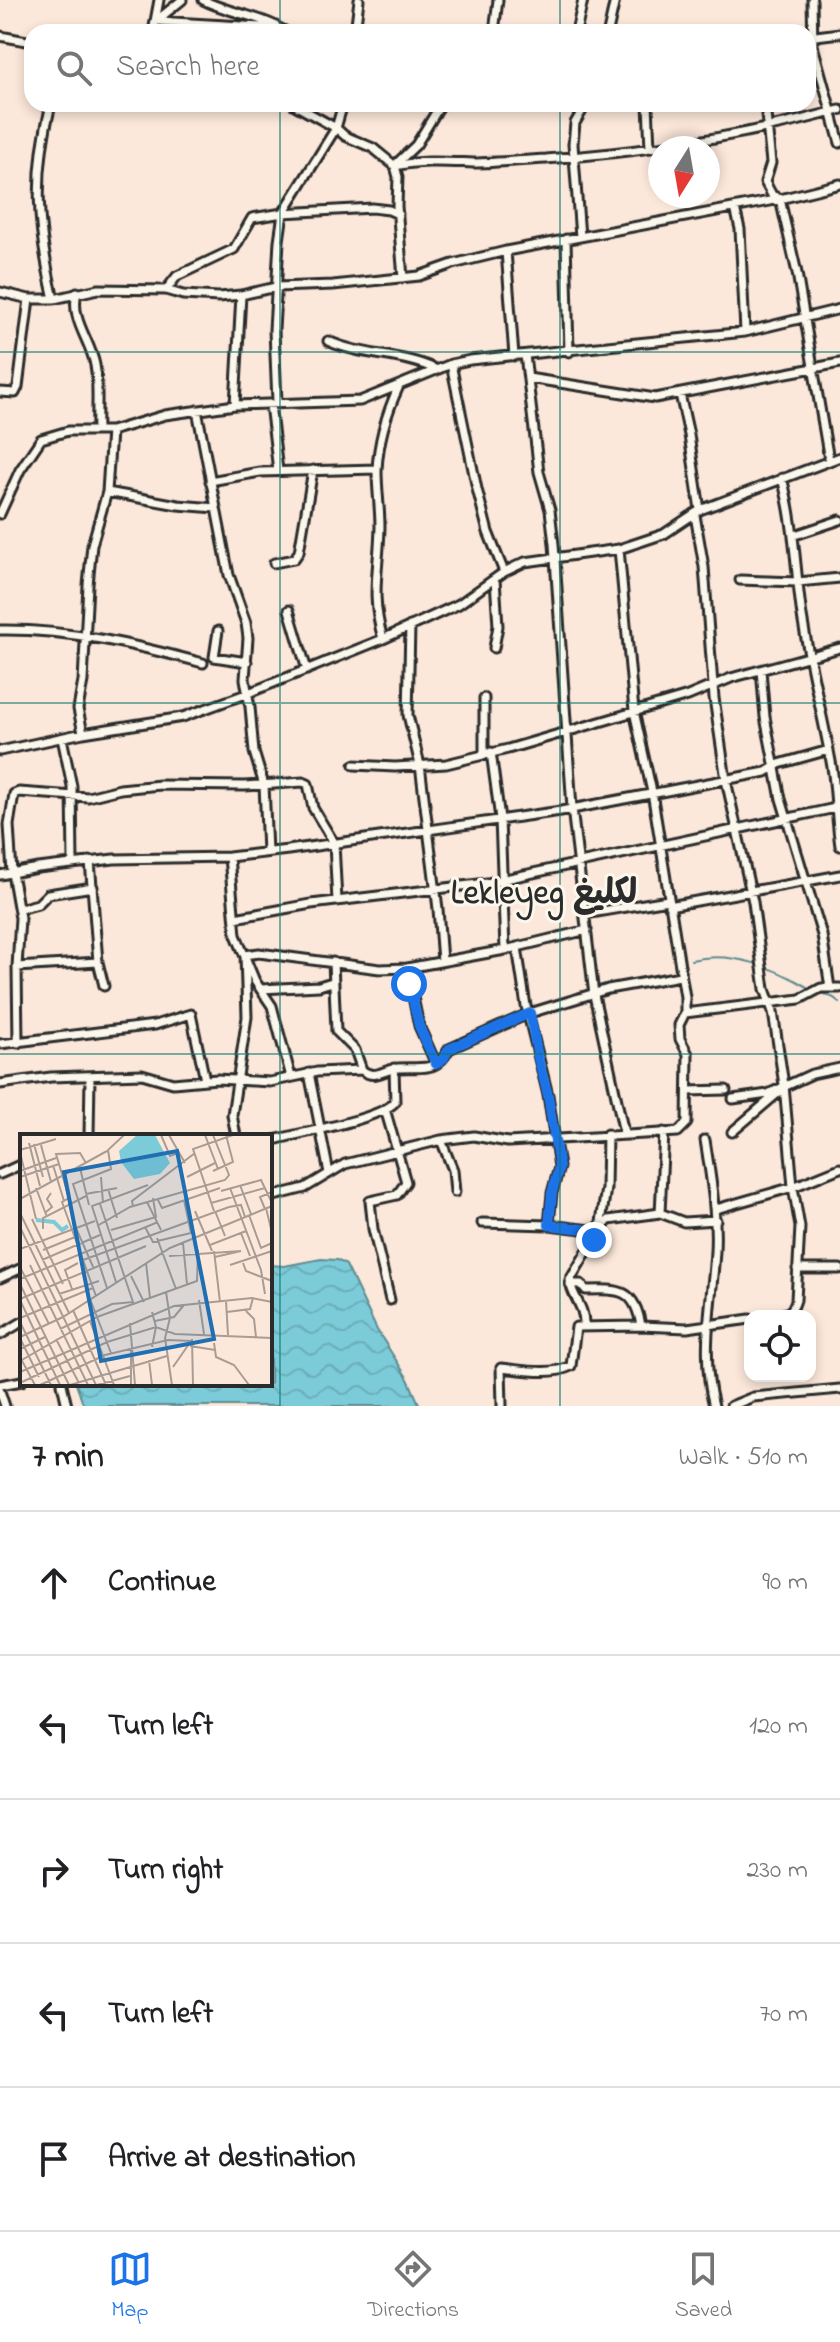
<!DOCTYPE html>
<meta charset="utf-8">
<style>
:root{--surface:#fff;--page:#f6f6f6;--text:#202124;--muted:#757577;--line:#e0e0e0;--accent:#1a73e8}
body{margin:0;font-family:"Indie Flower","Playpen Sans Arabic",sans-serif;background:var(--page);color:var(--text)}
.controls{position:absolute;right:24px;bottom:24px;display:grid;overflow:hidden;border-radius:16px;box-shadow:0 4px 12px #0003}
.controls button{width:72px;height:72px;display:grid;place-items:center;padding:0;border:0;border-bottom:2px solid var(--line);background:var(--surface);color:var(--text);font:40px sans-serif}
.compass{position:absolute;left:648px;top:136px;width:72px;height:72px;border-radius:50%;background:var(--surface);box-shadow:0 4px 12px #0003;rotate:191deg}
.stop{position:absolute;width:24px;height:24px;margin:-18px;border:6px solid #1a73e8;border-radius:50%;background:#fff}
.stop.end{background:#1a73e8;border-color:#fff;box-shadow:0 2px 8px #0008}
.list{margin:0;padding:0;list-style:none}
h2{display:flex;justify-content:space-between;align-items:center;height:104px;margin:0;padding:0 32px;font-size:34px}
h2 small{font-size:26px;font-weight:400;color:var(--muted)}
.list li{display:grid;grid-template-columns:52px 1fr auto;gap:24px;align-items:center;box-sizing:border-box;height:144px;padding:0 32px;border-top:2px solid var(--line)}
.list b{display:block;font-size:30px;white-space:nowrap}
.list em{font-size:26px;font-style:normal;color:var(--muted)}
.icon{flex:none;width:44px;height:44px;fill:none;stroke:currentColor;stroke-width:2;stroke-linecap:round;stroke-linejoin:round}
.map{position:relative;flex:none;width:840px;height:1406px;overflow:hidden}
.search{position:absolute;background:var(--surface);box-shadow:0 4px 12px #0003;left:24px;right:24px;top:24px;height:88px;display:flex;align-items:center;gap:20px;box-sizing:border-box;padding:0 28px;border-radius:24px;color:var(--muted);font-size:30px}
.sheet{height:824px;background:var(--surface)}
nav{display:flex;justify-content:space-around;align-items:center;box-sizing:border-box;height:112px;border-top:2px solid var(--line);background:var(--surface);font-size:22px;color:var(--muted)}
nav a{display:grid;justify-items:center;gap:4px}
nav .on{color:var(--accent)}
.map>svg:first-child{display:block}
.water{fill:url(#water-waves);stroke:#5c8b93;stroke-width:2}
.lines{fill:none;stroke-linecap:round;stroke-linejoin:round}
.stream{stroke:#5c8b93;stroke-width:2}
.minor-casing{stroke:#2b2b2b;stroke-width:13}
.minor{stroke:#fbf7ec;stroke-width:7}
.route{stroke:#1a73e8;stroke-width:10}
.grid{fill:none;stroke:#0f766e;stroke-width:2;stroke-opacity:0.55}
.labels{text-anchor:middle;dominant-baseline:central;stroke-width:6;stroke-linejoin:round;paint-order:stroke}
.district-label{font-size:34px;font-weight:bold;fill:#2b2b2b;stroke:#fbf7ec}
.inset-river{fill:none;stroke:#7ccbd8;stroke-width:4}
.inset-road{fill:none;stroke:#a89c94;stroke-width:2}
.view{fill:#1f6fb2;fill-opacity:0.15;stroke:#1f6fb2;stroke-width:4}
.inset-edge{fill:none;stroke:#2b2b2b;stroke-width:4}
</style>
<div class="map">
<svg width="840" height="1406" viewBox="0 0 840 1406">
<defs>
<pattern id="water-waves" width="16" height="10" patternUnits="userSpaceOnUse" patternTransform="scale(2)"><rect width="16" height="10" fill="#7ccbd8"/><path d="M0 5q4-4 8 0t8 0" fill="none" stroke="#6baeba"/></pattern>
</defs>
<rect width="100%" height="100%" fill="#fce8da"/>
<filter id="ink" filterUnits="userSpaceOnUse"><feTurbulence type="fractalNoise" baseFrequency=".0125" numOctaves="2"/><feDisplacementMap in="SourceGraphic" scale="16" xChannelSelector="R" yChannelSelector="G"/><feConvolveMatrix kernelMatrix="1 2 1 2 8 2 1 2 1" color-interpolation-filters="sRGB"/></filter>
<g filter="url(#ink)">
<!-- water -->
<path class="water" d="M321 1259 337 1260 346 1265 377 1330 408 1379 420 1406H84L76 1384H270V1265L284 1266Z"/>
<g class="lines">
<!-- stream -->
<path class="stream" d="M691 960C733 950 775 968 811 989
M820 992 834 998 840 1003"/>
<!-- minor casing -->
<g class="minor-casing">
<path id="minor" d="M203 0C226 12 252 14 276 26
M812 0 813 46 840 143
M156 21 279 28 287 32
M156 21 182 0
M153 32 159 0
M355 32 359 0
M467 32H481
M494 32 498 0
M576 32 583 0
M608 32 615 0
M0 36 32 42
M808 37 840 33
M51 104C33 177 37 227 54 299
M293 104 336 128 345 136 373 148 395 166 398 177 397 206 403 278
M648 104 650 148
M765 104 771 163 765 182 772 195 780 199 797 273 829 460
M396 164 416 145 441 104
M395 166C421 160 446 162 473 163 497 163 522 160 546 159 645 152 744 136 840 110
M735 208 740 229 745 332
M580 237 573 144 575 123 586 104
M566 239 569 352
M506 251 514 356
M166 290 177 276 234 249 252 218 283 213 372 208 389 210 398 214
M0 292 29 299H54L98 289 166 290 183 295 219 297 241 295 276 287 333 285 419 276 453 264 506 251 780 199 840 184
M77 292C70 320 90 339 95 365 99 387 96 408 97 429
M328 341C363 357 403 353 437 370
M525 355 539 472 550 510 554 544 572 808 594 995 624 1133
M451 364 477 489 488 532 504 572
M528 378 655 398 840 363
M0 392 15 393 18 387 29 299
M680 394 689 435 700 510
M277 402 274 330 279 241 283 213 336 128 343 104
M270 404 278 471
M235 405 241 295
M197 410 229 575 246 623 248 638 245 679 250 707 254 752 264 785 267 852
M782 478C795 525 795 569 802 616 810 667 823 716 832 767 836 792 836 819 840 846
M210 481 260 472 377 469
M107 492 178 505 216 508
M0 514 20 470 41 439 68 431H111L165 415 235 405 360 401 451 364 470 360 745 332 840 309
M695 515 704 567 714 698 726 780 753 902 765 989 773 1012 784 1085 793 1187 800 1227 796 1300C792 1314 786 1314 773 1316
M795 535 840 520
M274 563 294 559 299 552 313 470
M740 580 798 582 840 578
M289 610 307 670
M410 626 408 715 420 765 438 909 442 961
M0 630C70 629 136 645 203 663
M218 631 214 657 247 662
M383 639C370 594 379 571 380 527 380 508 377 490 377 471 378 442 387 412 399 386
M494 648 498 626 495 579
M761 670 765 717 781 799 822 935 830 988
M484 698V753
M83 733 78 709 83 681 88 585 92 545 107 492 111 431
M62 738 72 786 73 864
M0 751 83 733 183 717 246 694 383 639 459 604 504 572 525 562 619 549 664 534 700 510 840 457
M491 752 500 819 505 950
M354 765 395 767 446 764 508 749 688 696 731 678 840 648
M229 857 236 935 255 981 272 1006 291 1077
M90 861 98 962 104 986
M0 875 38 868 114 859 229 857 288 850 561 811 766 772 779 764 829 750
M669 906 840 875
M19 909 38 904 48 894 93 887
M585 914 668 900
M235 918 311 904 487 883 840 807
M517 947 526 1006 548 1095 559 1167 552 1193 549 1225
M333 962 336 1031 355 1050 362 1070
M17 967 98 962
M407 968 419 1026 436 1064
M261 989 319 986 332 982
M685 1013 800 999 821 988H840
M18 1043 17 967 20 918 12 873 9 825 14 794 19 792 88 797 120 789 160 785 245 786 303 782 308 784 313 808 334 843 337 901
M0 1044 155 1025 191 1014 205 1080
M309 1073 329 1173
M0 1084 51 1077 142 1074 173 1083 217 1079 270 1082 317 1072 362 1070C375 1081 384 1069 398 1068 420 1066 436 1074 449 1049L530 1013 608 989 680 976
M688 1091 726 1090
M733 1099 768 1094 812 1074 840 1068
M385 1109 406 1182 397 1195 370 1201 373 1229 390 1300
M732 1132 779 1092
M89 1136 90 1076
M236 1136 232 1115 247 1017 245 955 259 953 380 969 407 968 505 950 587 930
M441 1140 453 1170 455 1192
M705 1140C711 1178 717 1213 715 1251 712 1303 700 1355 714 1406
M270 1141C298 1133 379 1120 395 1102L394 1068
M0 1174 22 1164
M270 1197 305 1188 345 1164 441 1140 474 1136 508 1142 678 1132 687 1123 688 1054 680 1039 679 1025 685 1013V997L652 792 634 711 619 549
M716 1209 793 1187 840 1168
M660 1213 664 1132
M482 1223 549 1225 599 1231
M600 1229 606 1188 607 1134
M797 1269H840
M0 1278 22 1268
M570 1284H581L586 1290C619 1289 635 1288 641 1326
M584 1326C585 1305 571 1297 570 1280L599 1231 609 1220 660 1213 684 1222 716 1220
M0 1335 22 1322
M62 1384 67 1406
M0 1385 22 1381
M0 1391 5 1406
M502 1406 501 1368C523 1370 551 1376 571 1366L576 1327 641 1326 687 1328 750 1319
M731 1406 753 1397 840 1389"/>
</g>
<!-- minor -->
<use href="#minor" class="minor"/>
</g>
</g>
<g class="lines" filter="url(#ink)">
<!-- route -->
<path class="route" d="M409 984 419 1026 436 1064 444 1058 449 1049 530 1013 538 1058 548 1095 559 1167 552 1193 549 1225 599 1231 594 1240"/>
</g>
<!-- grid -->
<path class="grid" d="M280 0V32M560 0V32M280 104V1406M560 104V1406M0 352H840M0 703H840M0 1054H840"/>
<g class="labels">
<!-- district labels -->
<g class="district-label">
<text x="544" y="895">Lekleyeg لكليغ</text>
</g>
</g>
<!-- overview -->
<g transform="translate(20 1134)">
<rect width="252" height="252" fill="#fce8da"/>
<path d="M117 1H135L150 29 140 40 114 45 101 28 99 17Z" fill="#7ccbd8"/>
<path class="inset-river" d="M16 86 34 88 42 96 48 92"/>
<path class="inset-road" d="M141 1 150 22 158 19M149 1 165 29M185 1 198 35M9 9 20 52M14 10 23 43M21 11 31 48M0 16 36 5M0 18 16 85M66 29 60 19 36 20 49 64 42 68 76 162M33 31 44 67M60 34 69 71M0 37 36 24M193 37 213 28 206 1M0 43 39 30M81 43 83 69M167 43 195 29M220 51 231 80M16 54 27 83M210 54 241 136 245 160M88 55 97 84M201 57 241 46 252 69M66 60 97 54M0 65 87 17M138 66 142 74 200 54M127 68 141 96M191 69 245 54M80 70 114 171M113 72 112 67 175 19M246 74 252 99M245 75 240 63 252 58M175 77 192 117M194 77 173 15 213 1M195 77 205 102M26 78 32 73 27 65 31 59M0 79 49 179M229 81 241 114 252 109M12 85 43 150M77 92 110 73 205 46 209 41 193 1M0 93 76 251M125 93 133 108 171 99 164 66M56 94 74 135M23 95V84L66 62M91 96 136 83 133 64M221 99 230 122M137 104 156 155M163 109 167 150M190 111 226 97M0 115 75 87M23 116 55 103M194 117 200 168M149 122 221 117M195 123 221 117M22 126 80 101M63 126 209 73 221 71 225 83M126 129 130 164M223 129 226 137 252 147M10 131 68 251M210 131 252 117M0 133 29 190M111 142 124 168M0 145 138 88M96 148 72 72 128 51M0 150 49 251M87 154 53 50 91 35 88 16 104 1M52 155 45 136 58 129M146 158 150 184 145 204 152 251M39 160 79 147M0 165 126 112M70 165 91 219M0 166 40 251M179 166 184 200M206 167 208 201M53 176 86 251M226 177 234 185 236 203M207 178 230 175 233 164M0 184 73 154M70 187 94 251M135 187 154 183 164 171M0 188 31 251M110 189 115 251M40 195 92 170 113 168M0 203 43 183 150 114 252 72M0 204 19 243M36 205 60 251M172 205 173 251M194 209 196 223 214 231 229 251M170 212 195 216M132 213 136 193 132 178M0 215 25 203M0 223 15 251M129 226 132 251M0 227 77 183 177 147 178 116M153 233 169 210M0 238 154 172 232 164 252 168M2 248 87 208 136 193 155 200 252 204M20 251 85 221 148 206 172 207M50 251 147 222M77 251 110 242M111 251V214"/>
<path class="view" d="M157 17 194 205 81 227 44 38Z"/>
<rect width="252" height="252" class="inset-edge"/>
</g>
</svg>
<div class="controls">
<button><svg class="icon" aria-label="locate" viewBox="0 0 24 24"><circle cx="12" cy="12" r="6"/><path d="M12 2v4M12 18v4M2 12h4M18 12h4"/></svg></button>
</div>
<svg class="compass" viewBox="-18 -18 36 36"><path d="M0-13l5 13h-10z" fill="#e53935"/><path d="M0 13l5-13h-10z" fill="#757577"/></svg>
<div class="stop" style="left:409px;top:984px"></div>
<div class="stop end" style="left:594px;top:1240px"></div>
<div class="search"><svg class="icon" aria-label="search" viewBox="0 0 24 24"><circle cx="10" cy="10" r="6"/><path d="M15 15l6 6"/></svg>Search here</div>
</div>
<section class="sheet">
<h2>7 min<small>Walk · 510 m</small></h2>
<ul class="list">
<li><svg class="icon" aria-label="ahead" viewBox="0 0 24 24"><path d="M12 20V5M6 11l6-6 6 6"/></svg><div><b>Continue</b></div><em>90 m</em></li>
<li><svg class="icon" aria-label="left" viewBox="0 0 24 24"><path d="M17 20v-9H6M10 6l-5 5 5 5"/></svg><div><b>Turn left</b></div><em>120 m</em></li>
<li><svg class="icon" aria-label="right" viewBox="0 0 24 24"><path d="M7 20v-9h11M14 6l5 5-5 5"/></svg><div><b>Turn right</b></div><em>230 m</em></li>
<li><svg class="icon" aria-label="left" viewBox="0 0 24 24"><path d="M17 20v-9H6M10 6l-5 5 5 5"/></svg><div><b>Turn left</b></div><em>70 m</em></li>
<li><svg class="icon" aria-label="arrive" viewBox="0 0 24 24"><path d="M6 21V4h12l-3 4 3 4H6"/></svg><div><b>Arrive at destination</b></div></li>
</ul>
</section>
<nav>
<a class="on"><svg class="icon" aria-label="map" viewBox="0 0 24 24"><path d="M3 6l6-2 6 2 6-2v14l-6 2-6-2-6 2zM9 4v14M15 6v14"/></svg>Map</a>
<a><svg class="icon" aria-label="directions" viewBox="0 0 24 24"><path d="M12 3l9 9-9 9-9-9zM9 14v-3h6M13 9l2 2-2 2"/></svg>Directions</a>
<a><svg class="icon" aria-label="saved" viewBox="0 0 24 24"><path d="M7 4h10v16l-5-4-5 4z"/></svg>Saved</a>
</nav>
